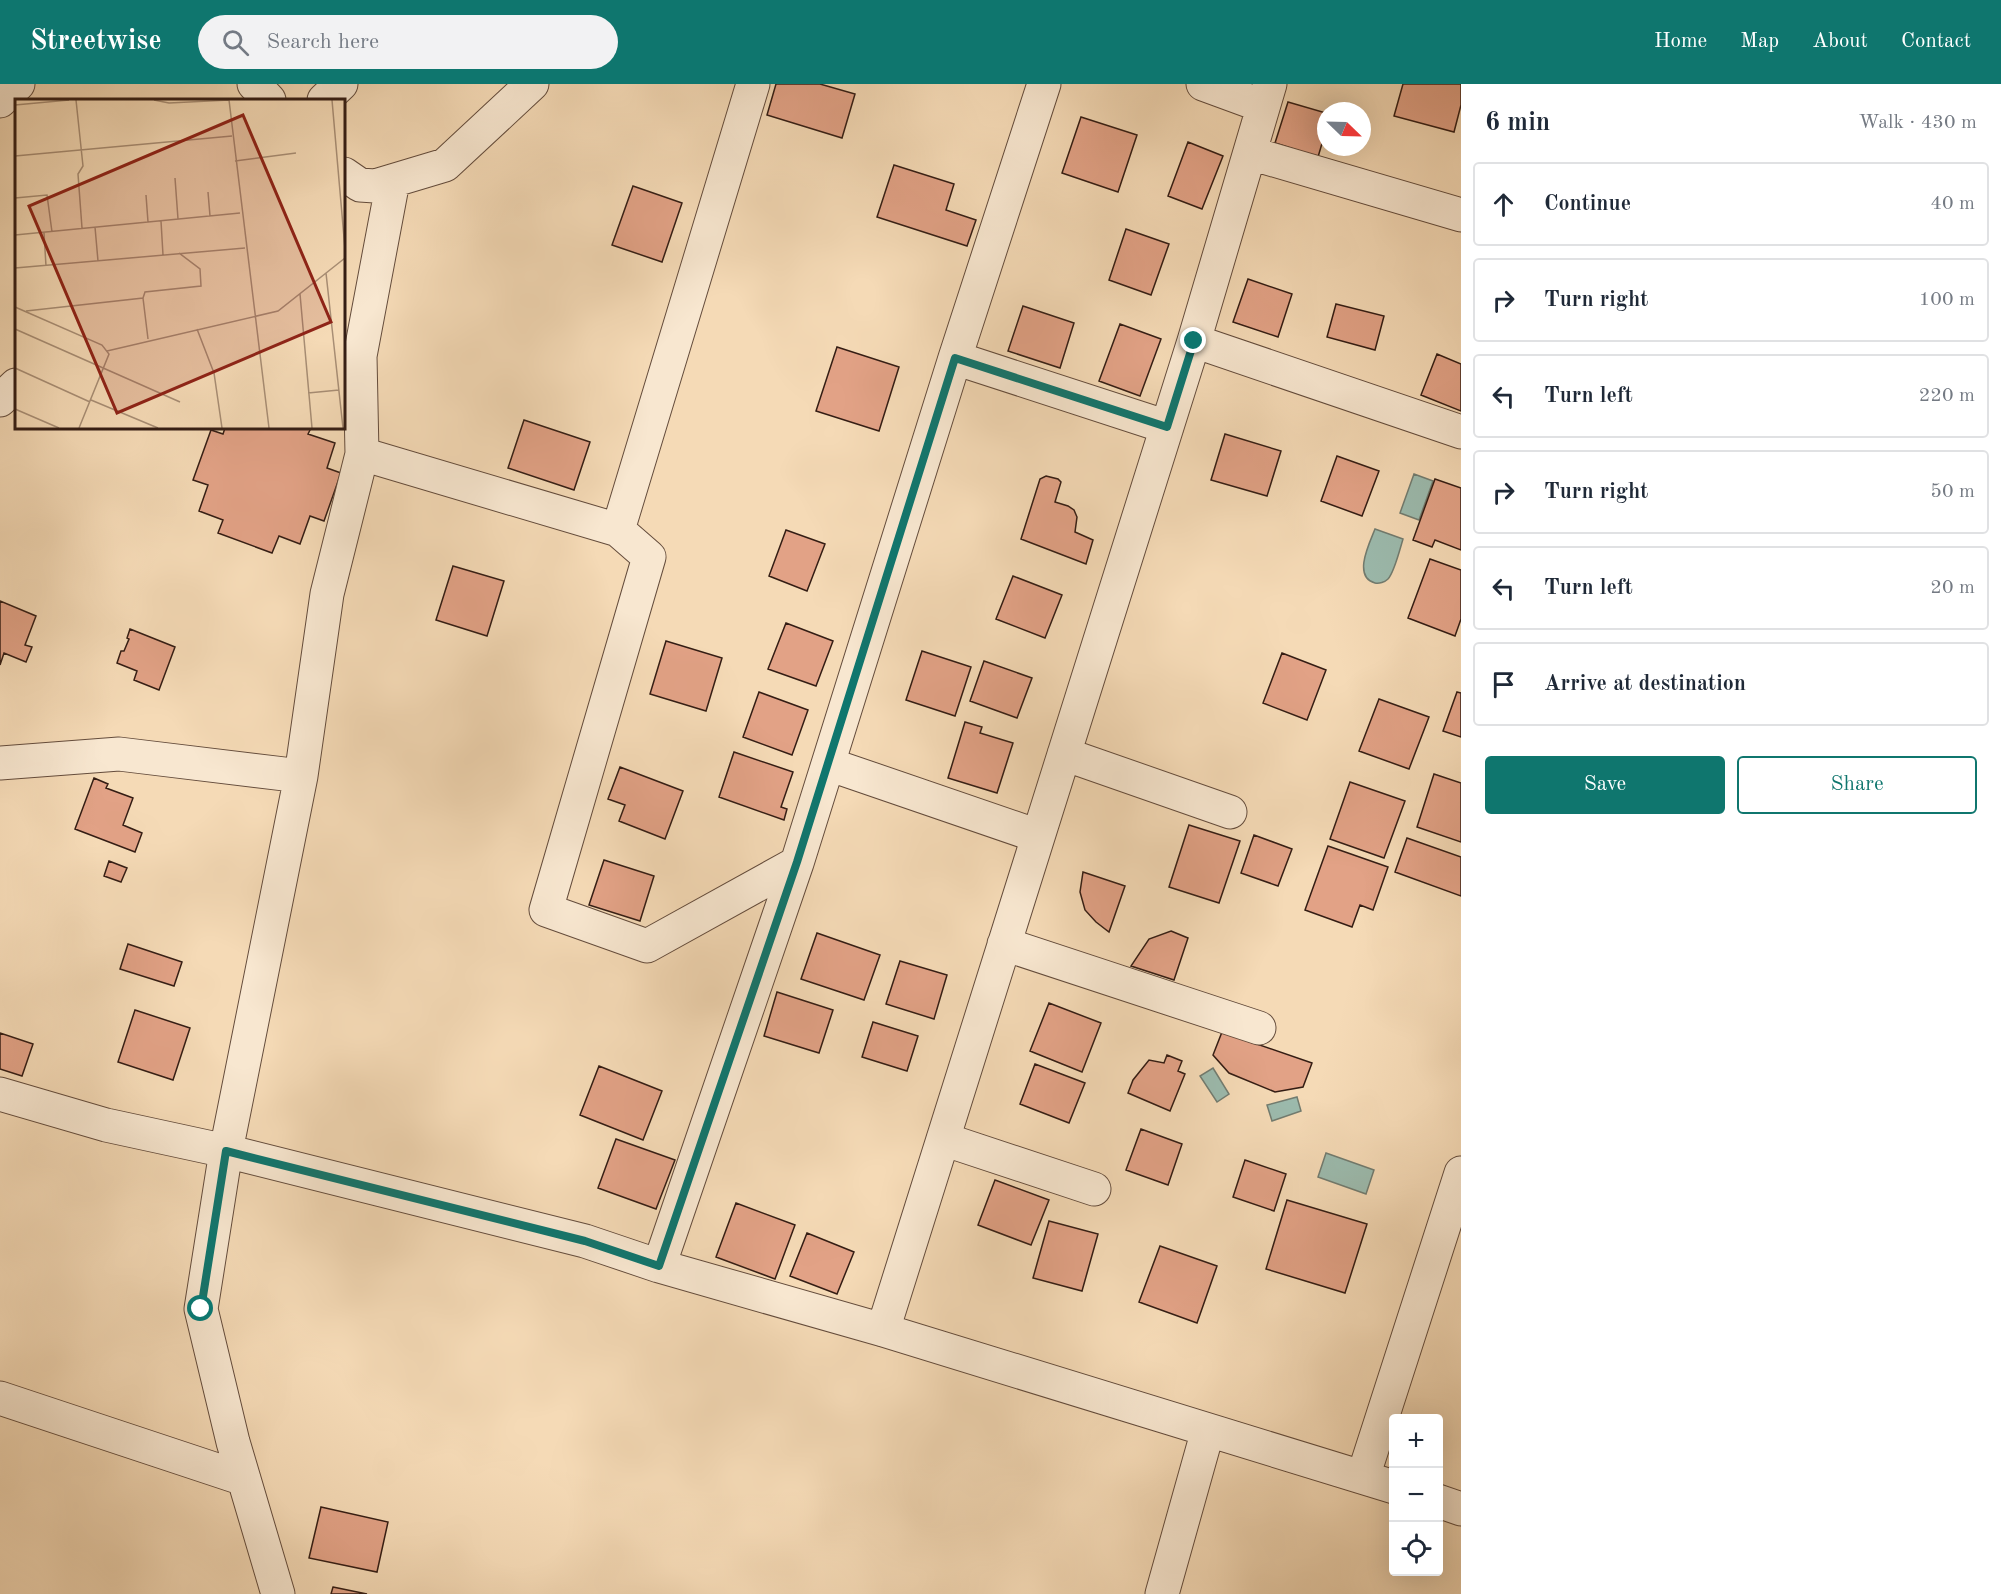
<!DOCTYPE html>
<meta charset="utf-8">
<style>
:root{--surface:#fff;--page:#f2f2f3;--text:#1f2937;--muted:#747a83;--line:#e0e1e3;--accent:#0f766e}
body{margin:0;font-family:"Old Standard TT",serif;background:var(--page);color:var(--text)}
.controls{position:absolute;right:18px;bottom:18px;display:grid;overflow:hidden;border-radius:6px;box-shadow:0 6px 24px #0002}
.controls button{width:54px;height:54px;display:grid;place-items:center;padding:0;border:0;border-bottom:2px solid var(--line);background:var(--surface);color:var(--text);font:30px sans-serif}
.compass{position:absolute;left:1317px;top:18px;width:54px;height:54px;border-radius:50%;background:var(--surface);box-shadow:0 6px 24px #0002;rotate:113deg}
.stop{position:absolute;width:18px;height:18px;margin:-14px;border:4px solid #0f766e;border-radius:50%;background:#fff}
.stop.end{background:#0f766e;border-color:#fff;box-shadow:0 2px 6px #0008}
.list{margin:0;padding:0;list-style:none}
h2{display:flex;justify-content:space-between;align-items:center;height:78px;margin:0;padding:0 24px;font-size:26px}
h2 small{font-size:20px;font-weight:400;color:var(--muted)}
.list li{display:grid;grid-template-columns:39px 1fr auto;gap:18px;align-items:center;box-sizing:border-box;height:84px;margin:0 12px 12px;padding:0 12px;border:2px solid var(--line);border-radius:6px}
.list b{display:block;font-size:22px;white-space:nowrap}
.list em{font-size:20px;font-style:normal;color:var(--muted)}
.actions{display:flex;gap:12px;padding:18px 24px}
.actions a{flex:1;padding:14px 0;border:2px solid var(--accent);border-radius:6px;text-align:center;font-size:21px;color:var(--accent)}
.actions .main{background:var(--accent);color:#fff}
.icon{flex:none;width:33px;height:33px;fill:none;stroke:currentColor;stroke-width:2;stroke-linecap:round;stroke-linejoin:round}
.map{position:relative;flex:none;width:1461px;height:1510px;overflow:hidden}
header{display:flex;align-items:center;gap:36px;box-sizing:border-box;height:84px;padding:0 30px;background:var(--accent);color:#fff}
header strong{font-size:28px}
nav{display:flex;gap:33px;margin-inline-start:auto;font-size:21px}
.search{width:420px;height:54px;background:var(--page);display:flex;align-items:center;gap:15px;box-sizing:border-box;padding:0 21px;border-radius:33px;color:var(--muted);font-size:22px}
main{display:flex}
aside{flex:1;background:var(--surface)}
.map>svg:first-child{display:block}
.water{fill:#9cbbae;stroke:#727c70;stroke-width:1.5}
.building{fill:#e2a286;stroke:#341d14;stroke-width:1.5}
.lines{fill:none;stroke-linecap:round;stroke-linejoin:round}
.minor-casing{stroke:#644c3c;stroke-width:35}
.minor{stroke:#f8e7d0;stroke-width:33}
.route{stroke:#0f766e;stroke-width:8}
.inset-road{fill:none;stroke:#a88e75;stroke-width:1.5}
.view{fill:#8f2418;fill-opacity:0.15;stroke:#8f2418;stroke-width:3}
.inset-edge{fill:none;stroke:#341d14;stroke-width:3}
</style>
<header>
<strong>Streetwise</strong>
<div class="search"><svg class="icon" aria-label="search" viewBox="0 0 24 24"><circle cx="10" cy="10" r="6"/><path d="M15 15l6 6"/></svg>Search here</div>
<nav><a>Home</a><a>Map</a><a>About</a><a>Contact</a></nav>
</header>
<main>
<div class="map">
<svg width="1461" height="1510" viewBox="0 0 1461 1510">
<rect width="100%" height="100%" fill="#f5dab6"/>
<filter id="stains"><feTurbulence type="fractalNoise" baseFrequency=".00333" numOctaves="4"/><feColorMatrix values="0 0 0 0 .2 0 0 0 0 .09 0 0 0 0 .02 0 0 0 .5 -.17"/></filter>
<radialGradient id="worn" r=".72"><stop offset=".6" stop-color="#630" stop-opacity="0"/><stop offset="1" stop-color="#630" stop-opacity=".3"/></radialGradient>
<!-- water -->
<path class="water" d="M1414 390 1433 397 1419 436 1400 429Z
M1375 445 1403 455C1400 465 1394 489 1388 495 1385 498 1379 500 1375 499 1352 493 1370 458 1375 445Z
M1213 984 1229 1010 1217 1018 1200 992Z
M1297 1013 1301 1027 1272 1037 1267 1021Z
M1326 1069 1374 1086 1366 1110 1318 1093Z"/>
<!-- building -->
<path class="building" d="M776 0H820L855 10 842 54 767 31Z
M1403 0H1461V21L1454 48 1394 32Z
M1288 18 1326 29V46L1318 73 1275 59Z
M1081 33 1137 51 1118 108 1062 89Z
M1188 58 1223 72 1202 125 1168 112Z
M894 81 954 100 946 126 976 136 967 162 877 133Z
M633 102 682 119 662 178 612 161Z
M1126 145 1169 160 1151 211 1109 196Z
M1248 195 1292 210 1278 253 1233 238Z
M1336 220 1384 232 1375 266 1327 253Z
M1023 222 1074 239 1060 284 1008 267Z
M1120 240 1161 255 1140 312 1099 297Z
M837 263 899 283 879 347 816 327Z
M1437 270 1461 280V327L1421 311Z
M524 336 590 358 574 406 508 384Z
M225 344H311L308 350 335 359 327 384 341 389 324 437 310 432 300 460 279 452 272 469 218 449 223 436 199 427 208 401 193 396 211 346 223 350Z
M1225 350 1281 367 1267 412 1211 396Z
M1337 372 1379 387 1362 432 1321 417Z
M1046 392 1058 395 1061 398 1055 418 1068 422 1074 426 1077 433 1075 448 1093 456 1086 480 1021 455 1040 395Z
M1435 395 1461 404V466L1435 456 1432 463 1413 456Z
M786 446 825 460 807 507 769 492Z
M1430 475 1461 486V535L1455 552 1408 534Z
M453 482 504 497 487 552 436 536Z
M1013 492 1062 511 1045 554 996 535Z
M0 517 36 532 25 561 32 563 26 578 4 569 0 581Z
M786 539 833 557 816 602 768 585Z
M130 545 175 563 159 606 134 596 137 587 117 579 121 567H124L129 555 127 554Z
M666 557 722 574 706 627 650 610Z
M922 567 971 583 955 632 906 616Z
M1282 569 1326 586 1307 636 1263 619Z
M984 577 1032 594 1017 634 970 617Z
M759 608 808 626 792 671 743 653Z
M1457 608 1461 609V653L1443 647Z
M1379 615 1429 633 1409 685 1359 667Z
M965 638 982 643 980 649 1013 659 997 709 948 694Z
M734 668 793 688 781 723 787 725 784 736 719 713Z
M620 683 683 707 665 755 619 737 625 721 608 715Z
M1434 690 1461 699V758L1417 743Z
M94 694 108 700 106 704 133 714 123 741 142 749 135 768 75 745Z
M1350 698 1405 717 1384 774 1330 755Z
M1189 741 1240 757 1219 819 1169 803Z
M1254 751 1292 765 1278 802 1241 789Z
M1407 754 1461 773V812L1395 788Z
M1328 762 1388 783 1373 826 1360 821 1352 843 1305 826Z
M604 776 654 792 640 837 589 821Z
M109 777 127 784 121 798 104 792Z
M1083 788 1125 802 1109 848 1096 838 1085 826 1080 808Z
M1171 847 1188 854 1174 896 1131 882 1149 855Z
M817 849 880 871 864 916 801 895Z
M128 860 182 878 174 902 120 885Z
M900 877 947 891 934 935 886 920Z
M777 908 833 926 819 969 764 952Z
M1049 919 1101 939 1082 988 1030 967Z
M135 926 190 944 173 996 118 978Z
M873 938 918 952 907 987 862 973Z
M1222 948 1312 979 1303 1003 1275 1008 1229 989 1213 971Z
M0 949 33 960 22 992 0 985Z
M1167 971 1182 977 1178 987 1185 990 1170 1027 1128 1009 1133 996 1149 976 1164 979Z
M1035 980 1085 999 1069 1039 1020 1020Z
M599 982 662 1007 643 1056 580 1031Z
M1141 1045 1182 1060 1168 1101 1126 1086Z
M616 1055 675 1076 656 1125 598 1104Z
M1245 1076 1286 1090 1274 1127 1233 1113Z
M995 1096 1049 1116 1031 1161 978 1141Z
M1287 1116 1367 1140 1345 1209 1266 1185Z
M736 1119 795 1141 775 1195 716 1173Z
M1049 1137 1098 1150 1082 1207 1033 1194Z
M807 1149 854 1168 837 1210 790 1192Z
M1160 1162 1217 1182 1197 1239 1139 1218Z
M321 1423 388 1438 377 1488 309 1474Z
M333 1503 367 1510H331Z"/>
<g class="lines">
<!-- minor casing -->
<g class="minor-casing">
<path id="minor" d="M254 0 269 16
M753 0 618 446 649 473 546 826 647 862 797 779
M1203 0 1263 22
M324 16 341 0
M0 17 18 0
M1250 69 1461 131
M344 90 360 101 375 102 445 81 532 0
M1194 257 1461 348
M955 274 1167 343
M0 316 16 301
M362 370 618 446
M1064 670 1230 728
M0 679 119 670 301 692
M828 680 1038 752
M1004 860 1259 944
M0 1010 106 1041 226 1067 585 1157 659 1182 883 1246 1394 1403
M943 1055 1094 1105
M659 1182 797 779 955 274 1044 0
M883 1246 1194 257 1270 0
M0 1314 244 1395
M1363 1393 1461 1089
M1438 1417 1461 1425
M278 1510 233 1358 201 1225 226 1067 301 692 327 510 362 370 360 272 393 97
M1162 1510 1208 1346"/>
</g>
<!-- minor -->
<use href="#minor" class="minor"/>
</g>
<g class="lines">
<!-- route -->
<path class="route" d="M201 1225 226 1067 585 1157 659 1182 797 778 955 274 1167 343 1194 257"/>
</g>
<!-- overview -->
<g transform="translate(15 15)">
<rect width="330" height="330" fill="#f5dab6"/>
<path class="inset-road" d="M61 1 68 67 63 75 67 129M139 1 154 4 214 1 254 329M317 1 330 150M0 6 54 1M0 57 217 37M220 62 281 54M160 79 163 120M193 93 195 117M131 96 133 123M0 99 32 96 37 133M146 122 148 156M80 128 83 162M29 134 31 167M0 136 225 114M0 169 230 149M311 174 328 329M285 195 297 329M128 199 133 240M0 208 87 246 94 255 64 329M11 212 128 199 130 193 186 187 185 170 164 154M0 230 165 303M182 230 199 274 207 329M92 252 263 212 330 159M0 269 75 303M293 294 324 291M76 301 143 329M0 310 44 329"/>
<path class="view" d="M228 16 316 223 102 314 14 107Z"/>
<rect width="330" height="330" class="inset-edge"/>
</g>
<rect width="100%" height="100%" filter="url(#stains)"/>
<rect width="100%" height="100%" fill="url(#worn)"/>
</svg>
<div class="controls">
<button>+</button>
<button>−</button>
<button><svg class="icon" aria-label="locate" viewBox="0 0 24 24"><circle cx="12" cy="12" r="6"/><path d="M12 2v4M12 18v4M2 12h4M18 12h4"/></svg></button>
</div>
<svg class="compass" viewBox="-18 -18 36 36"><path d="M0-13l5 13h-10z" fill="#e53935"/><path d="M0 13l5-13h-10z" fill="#747a83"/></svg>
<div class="stop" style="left:201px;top:1225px"></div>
<div class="stop end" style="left:1194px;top:257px"></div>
</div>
<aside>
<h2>6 min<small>Walk · 430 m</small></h2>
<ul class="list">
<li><svg class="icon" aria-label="ahead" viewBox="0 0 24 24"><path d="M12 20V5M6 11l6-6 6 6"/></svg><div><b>Continue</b></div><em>40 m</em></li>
<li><svg class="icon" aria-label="right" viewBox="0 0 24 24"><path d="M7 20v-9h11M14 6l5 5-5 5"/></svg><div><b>Turn right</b></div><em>100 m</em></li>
<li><svg class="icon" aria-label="left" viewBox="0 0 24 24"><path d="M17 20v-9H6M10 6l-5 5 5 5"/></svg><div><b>Turn left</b></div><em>220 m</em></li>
<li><svg class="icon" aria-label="right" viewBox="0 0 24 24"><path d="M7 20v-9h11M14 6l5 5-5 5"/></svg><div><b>Turn right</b></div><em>50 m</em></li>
<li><svg class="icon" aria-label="left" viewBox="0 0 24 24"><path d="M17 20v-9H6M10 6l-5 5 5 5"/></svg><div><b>Turn left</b></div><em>20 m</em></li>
<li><svg class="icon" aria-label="arrive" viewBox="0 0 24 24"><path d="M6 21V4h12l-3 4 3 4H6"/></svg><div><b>Arrive at destination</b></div></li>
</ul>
<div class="actions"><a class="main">Save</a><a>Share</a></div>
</aside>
</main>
